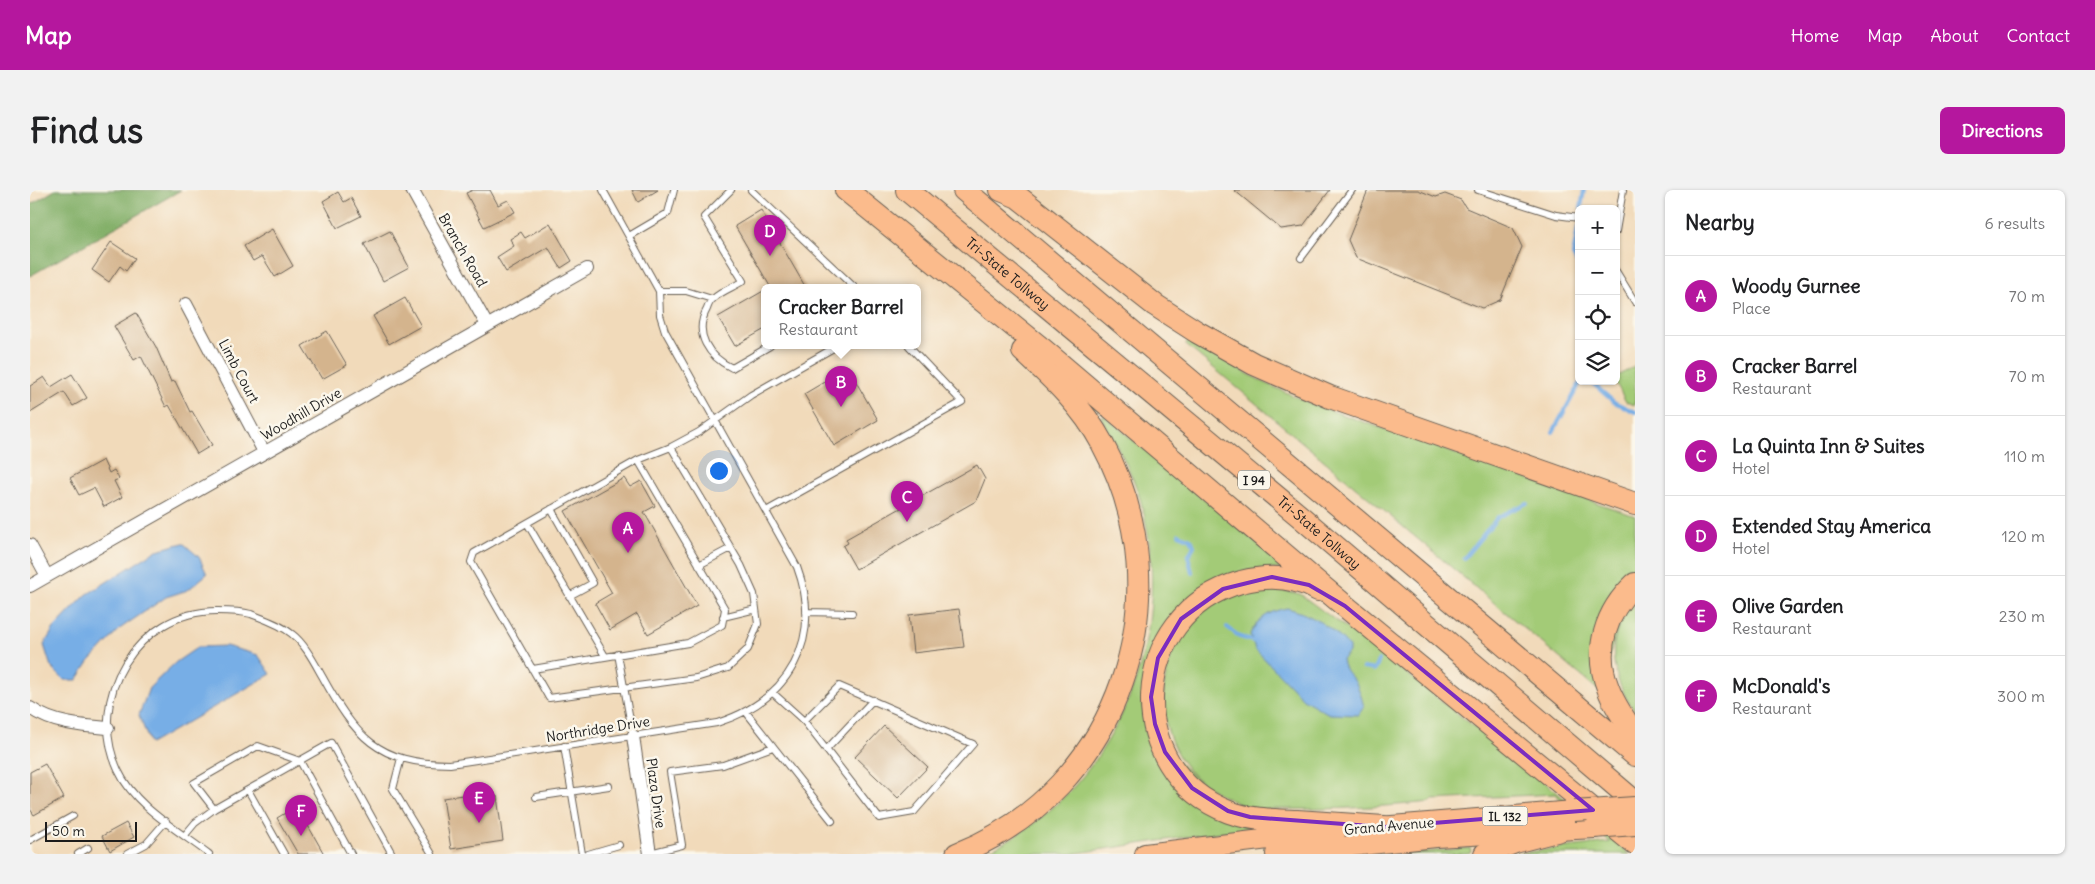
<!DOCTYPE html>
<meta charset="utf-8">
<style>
:root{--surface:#fff;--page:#f2f2f2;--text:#202124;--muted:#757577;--line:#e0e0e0;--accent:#b5179e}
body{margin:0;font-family:Delius,sans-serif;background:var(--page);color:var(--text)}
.controls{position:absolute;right:15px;top:15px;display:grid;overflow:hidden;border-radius:8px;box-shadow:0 1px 4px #0004}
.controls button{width:45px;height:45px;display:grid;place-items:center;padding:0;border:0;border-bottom:1px solid var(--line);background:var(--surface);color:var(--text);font:25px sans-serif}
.scale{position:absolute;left:15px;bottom:12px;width:92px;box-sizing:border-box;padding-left:5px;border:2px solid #1c1c1c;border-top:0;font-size:14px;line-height:18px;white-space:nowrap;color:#1c1c1c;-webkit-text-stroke:4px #fbf7ec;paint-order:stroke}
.you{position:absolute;left:688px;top:280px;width:18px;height:18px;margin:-12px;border:4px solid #fff;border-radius:50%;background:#1a73e8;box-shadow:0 0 0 8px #1a73e833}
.badge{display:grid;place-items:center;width:32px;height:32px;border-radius:50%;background:var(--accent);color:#fff;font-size:16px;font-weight:700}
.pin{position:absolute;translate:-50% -41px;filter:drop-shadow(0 1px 2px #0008)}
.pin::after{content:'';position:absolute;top:26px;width:18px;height:15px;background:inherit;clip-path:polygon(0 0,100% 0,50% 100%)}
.popup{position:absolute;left:731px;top:94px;width:160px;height:65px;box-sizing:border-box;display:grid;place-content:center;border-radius:8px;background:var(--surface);filter:drop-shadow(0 1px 4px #0005);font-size:16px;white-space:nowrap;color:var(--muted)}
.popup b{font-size:19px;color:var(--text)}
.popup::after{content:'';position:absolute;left:50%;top:100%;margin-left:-10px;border:10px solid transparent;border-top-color:var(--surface)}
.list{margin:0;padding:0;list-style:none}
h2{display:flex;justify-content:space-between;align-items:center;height:65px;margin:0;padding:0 20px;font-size:21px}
h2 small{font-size:16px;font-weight:400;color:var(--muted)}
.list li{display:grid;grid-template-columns:32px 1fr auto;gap:15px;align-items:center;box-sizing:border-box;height:80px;padding:0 20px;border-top:1px solid var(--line)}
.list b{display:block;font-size:19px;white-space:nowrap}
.list p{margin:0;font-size:16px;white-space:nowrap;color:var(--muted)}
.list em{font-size:16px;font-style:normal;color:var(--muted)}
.icon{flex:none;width:28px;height:28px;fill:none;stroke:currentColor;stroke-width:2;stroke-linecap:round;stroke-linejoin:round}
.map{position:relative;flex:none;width:1605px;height:664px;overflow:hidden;border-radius:8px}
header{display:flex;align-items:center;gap:30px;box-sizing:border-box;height:70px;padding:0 25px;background:var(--accent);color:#fff}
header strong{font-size:24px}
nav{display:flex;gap:28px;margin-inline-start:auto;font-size:18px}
.intro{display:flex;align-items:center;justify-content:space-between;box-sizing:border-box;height:120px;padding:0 30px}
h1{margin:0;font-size:35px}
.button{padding:12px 22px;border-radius:8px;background:var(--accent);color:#fff;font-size:18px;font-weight:700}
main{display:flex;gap:30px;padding:0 30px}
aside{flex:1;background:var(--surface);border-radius:8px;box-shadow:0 1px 4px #0004}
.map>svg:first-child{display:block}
.green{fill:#a3cb77;stroke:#60744a}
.forest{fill:#82af68;stroke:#4f6642}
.water{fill:#77aee6;stroke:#4a6581}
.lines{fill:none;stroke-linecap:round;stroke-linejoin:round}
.stream{stroke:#77aee6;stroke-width:4}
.building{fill:#d4b48d}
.lane-casing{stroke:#675e53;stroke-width:8}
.street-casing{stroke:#675e53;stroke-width:14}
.primary-casing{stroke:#675e53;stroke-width:22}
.highway-casing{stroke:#675e53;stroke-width:24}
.lane{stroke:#fff;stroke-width:6}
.street{stroke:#fff;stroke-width:12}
.primary{stroke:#fbbb8c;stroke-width:20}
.highway{stroke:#fbbb8c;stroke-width:22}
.primary-bridge-casing{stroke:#675e53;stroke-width:22;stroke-linecap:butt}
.primary-bridge{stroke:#fbbb8c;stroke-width:20}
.marked{fill:none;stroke:#7b2cbf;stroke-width:4;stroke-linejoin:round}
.labels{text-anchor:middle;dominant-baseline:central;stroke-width:5;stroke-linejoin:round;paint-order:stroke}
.shield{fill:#fbf7ec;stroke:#5f5e5a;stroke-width:1}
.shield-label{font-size:12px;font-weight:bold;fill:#1c1c1c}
.street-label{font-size:14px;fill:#1c1c1c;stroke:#fbf7ec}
</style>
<header>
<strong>Map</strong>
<nav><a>Home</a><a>Map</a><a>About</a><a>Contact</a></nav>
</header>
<div class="intro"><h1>Find us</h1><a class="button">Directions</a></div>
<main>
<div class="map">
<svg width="1605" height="664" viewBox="0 0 1605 664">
<rect width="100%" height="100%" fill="#fbf7ec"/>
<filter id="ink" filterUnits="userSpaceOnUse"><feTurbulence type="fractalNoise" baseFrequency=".02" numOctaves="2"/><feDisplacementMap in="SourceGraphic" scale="10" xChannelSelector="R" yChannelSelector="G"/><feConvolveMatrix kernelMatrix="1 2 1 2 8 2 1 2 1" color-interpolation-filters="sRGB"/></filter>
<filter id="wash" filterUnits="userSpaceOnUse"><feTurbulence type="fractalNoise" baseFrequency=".0096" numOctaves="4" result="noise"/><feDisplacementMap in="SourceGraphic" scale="20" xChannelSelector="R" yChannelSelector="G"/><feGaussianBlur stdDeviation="1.12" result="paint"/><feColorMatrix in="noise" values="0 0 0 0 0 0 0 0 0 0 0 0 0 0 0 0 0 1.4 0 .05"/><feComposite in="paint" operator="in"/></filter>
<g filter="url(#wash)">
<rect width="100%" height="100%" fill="#f1daba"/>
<!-- green -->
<path class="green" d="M1159 151 1231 191 1279 213 1605 326V385L1568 500 1155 154Z
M1605 176V215L1596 212 1585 191 1586 187Z
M1073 225 1257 378C1241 380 1223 379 1207 383 1136 403 1103 473 1116 542L1218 638 1040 664H951C1083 606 1149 450 1111 312 1103 283 1086 254 1071 227Z
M1225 400H1251L1270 404 1371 479 1523 599 1599 664H1481L1580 652 1525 604 1402 610 1401 612C1351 617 1299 620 1249 619 1239 619 1225 620 1215 616 1193 608 1167 593 1153 573 1116 519 1133 436 1196 408 1205 404 1216 403 1225 400Z
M1605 410V522C1579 485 1574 447 1605 410Z
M1440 658 1441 662 1438 664H1372Z"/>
<!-- forest -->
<path class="forest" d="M25 0H151L0 86V15Z"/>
<!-- water -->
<path class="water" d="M153 353 169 367 177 384 158 400 136 407 91 438 59 472 47 490H34L21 477 14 455 24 438 56 405 127 360Z
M1257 418C1281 424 1303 438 1319 457V462L1312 470C1314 482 1320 484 1326 493 1330 501 1332 509 1334 517L1328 525 1299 524 1273 509 1225 459 1220 444C1228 428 1240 421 1257 418Z
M196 456 228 465 241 484 120 554 109 525 119 498 146 472 168 457Z"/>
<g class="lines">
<!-- stream -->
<path class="stream" d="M1551 18 1554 0
M1548 38 1543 65 1549 77
M1549 114 1546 124 1549 152
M1560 191 1584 212 1605 222
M1523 242 1551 191
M1149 344 1161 349 1164 356 1158 366 1162 382
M1434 368 1468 327 1497 313
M1197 437 1210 447 1226 452
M1333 478 1345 480 1349 470"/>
</g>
<g id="blocks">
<!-- building -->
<path class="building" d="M443 0H460L468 15 478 10 485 22 454 37 436 3Z
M602 0H628L608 12Z
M1204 0H1300L1273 36 1251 39Z
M1338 0H1388L1406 7 1415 4 1431 10 1436 18 1483 38 1492 57 1470 110 1452 118 1326 68 1318 50Z
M308 2 314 12 321 8 331 26 307 38 293 11Z
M731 20 776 98H741L705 36Z
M520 33 542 71 531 78 518 57 476 82 467 67 484 56 480 49 491 42 495 48Z
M242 39 263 76 245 87 232 66 223 71 214 56Z
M360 41 379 77 353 91 334 54Z
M81 52 105 68 96 81 90 76 79 92 62 80Z
M735 100V139L705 156 688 127Z
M375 108 391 136 359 154 343 126Z
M106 123 126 157 141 192 145 191 160 222 162 221 182 255 167 264 139 215 136 217 111 166 104 170 84 136Z
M297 141 317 175 292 189 272 156Z
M818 178 848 230 804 256 774 204Z
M42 184 57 208 43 216 34 202 0 223V196L14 187 21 197Z
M73 270 79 283 84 280 89 289 84 291 92 307 74 317 64 298 49 305 40 288Z
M947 275 955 289 946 311 826 379 813 356 818 353 816 349Z
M594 288 600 297 611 291 625 316 614 322 667 416 618 444 607 424 580 440 565 413 582 403 535 321Z
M929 419 934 457 883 463 879 425Z
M854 536 898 577 868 608 825 567Z
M15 574 34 608 4 625 0 619V582Z
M445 603V609L467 606 473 651 421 659 413 608Z
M267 616 294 664H268L247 628Z
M96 633 104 647 80 661 72 646Z"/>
</g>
</g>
<g filter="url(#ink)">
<use href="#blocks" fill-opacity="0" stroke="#675e53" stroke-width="1"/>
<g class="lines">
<!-- lane casing -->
<g class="lane-casing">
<path id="lane" d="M701 0 674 27 713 91C704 97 691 101 683 109 680 111 678 116 677 119 663 144 679 167 702 178L740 156
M721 0 825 98
M1448 0 1526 25 1549 28
M1586 41 1593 0
M599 46 638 23 644 0
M1271 68 1322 0
M1586 81 1605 112
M629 101H656L682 109
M641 257 711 375 724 404 728 434 718 459 698 478 666 488 519 508 441 372 444 363 608 270 641 257 669 242 721 205 807 156
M521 319 563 393 539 406
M736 321 932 212 879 156
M497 333 575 466
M669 375 701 358
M776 422 822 423
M693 427 726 419
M588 464 603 546
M503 479 658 453 692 435 695 419 608 270
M743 503 774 531 849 628 884 622 943 554 809 496 774 531
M716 522 802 631
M534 556 552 664
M796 560 843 510
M371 568 363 599 402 664
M218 600 254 664
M506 607 579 596
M184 619 164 593 228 556 270 571 321 664
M155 645 165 633 184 619 301 553 361 662 359 664
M0 650 43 626
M620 663 652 655 640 582 693 575 743 557
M48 664 58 658
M97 664 116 654 136 631
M179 664C148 640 105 617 88 580 55 508 107 421 187 421 198 421 210 421 221 424 234 429 250 434 262 444 275 454 284 472 292 486 325 546 347 574 420 574L687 533C759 510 794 450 767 377L635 141 630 125 629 101 573 0
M558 664 589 655"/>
</g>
<!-- street casing -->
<g class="street-casing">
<path id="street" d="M382 0 457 135
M156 114 234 262
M0 355 17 386
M0 396 557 79
M0 518C23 534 51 536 78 538
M603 546 620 664"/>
</g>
<!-- primary casing -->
<g class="primary-casing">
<path id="primary" d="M1337 638 1544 621
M1115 664 1306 641
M1246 664 1406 647 1564 638"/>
</g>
<!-- highway casing -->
<g class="highway-casing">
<g id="highway">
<path d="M816 0 1011 158 1315 416 1605 654"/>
<path id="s1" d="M877 0 1272 328 1605 612"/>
<path d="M934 0 1605 565"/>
<path d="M971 0 988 7 1125 115 1167 142 1224 174 1300 207 1605 314"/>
<path d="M1605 394C1576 421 1563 460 1578 498 1584 515 1595 530 1605 545"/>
<path d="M1288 400C1264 386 1238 385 1211 392 1098 424 1091 581 1199 622 1221 630 1244 630 1267 631 1296 633 1325 635 1354 637"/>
<path d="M927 664C1091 599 1155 406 1072 253 1053 217 1022 188 993 161"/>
<path d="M1455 664 1485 652 1530 640"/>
</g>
</g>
<!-- lane -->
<use href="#lane" class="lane"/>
<!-- street -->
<use href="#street" class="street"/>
<!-- primary -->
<use href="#primary" class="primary"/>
<!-- highway -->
<use href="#highway" class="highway"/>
<!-- primary-bridge casing -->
<g class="primary-bridge-casing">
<path id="primary-bridge" d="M1544 621 1605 617
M1564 638 1605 635"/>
</g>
<!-- primary-bridge -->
<use href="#primary-bridge" class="primary-bridge"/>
</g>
</g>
<!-- marked area -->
<path class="marked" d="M1242 387 1279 395 1315 416 1563 620 1354 637 1220 627 1198 621 1162 598 1135 562 1125 534 1121 507 1128 468 1151 429 1193 399Z"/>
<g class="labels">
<!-- shield labels -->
<g class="shield">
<rect x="1208" y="280.5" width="32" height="19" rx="4"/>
<rect x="1452.5" y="616.5" width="45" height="19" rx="4"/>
</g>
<g class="shield-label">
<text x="1224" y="290">I 94</text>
<text x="1475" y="626">IL 132</text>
</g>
<!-- street labels -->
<g class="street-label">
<text transform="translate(433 60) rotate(60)">Branch Road</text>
<text stroke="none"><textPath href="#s1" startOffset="131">Tri-State Tollway</textPath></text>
<text transform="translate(209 181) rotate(62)">Limb Court</text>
<text transform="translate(271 224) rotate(-30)">Woodhill Drive</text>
<text stroke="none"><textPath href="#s1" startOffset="536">Tri-State Tollway</textPath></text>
<text transform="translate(568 539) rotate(-9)">Northridge Drive</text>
<text transform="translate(626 603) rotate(82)">Plaza Drive</text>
<text transform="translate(1359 636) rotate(-5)">Grand Avenue</text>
</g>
</g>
</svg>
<div class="controls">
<button>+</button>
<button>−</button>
<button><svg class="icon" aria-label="locate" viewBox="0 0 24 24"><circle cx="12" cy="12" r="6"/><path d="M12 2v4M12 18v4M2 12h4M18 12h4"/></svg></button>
<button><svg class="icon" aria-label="layers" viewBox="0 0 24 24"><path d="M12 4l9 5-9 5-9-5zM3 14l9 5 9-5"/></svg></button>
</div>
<div class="scale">50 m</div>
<div class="you"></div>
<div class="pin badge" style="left:598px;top:363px">A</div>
<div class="pin badge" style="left:811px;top:217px">B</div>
<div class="popup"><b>Cracker Barrel</b>Restaurant</div>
<div class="pin badge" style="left:877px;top:332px">C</div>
<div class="pin badge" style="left:740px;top:66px">D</div>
<div class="pin badge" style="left:449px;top:633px">E</div>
<div class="pin badge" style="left:271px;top:646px">F</div>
</div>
<aside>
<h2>Nearby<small>6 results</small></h2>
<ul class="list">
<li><span class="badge">A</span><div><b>Woody Gurnee</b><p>Place</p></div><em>70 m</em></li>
<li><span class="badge">B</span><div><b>Cracker Barrel</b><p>Restaurant</p></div><em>70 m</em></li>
<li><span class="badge">C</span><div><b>La Quinta Inn &amp; Suites</b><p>Hotel</p></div><em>110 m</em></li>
<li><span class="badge">D</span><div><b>Extended Stay America</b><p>Hotel</p></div><em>120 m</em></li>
<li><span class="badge">E</span><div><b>Olive Garden</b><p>Restaurant</p></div><em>230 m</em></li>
<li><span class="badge">F</span><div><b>McDonald's</b><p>Restaurant</p></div><em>300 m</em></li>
</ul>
</aside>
</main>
